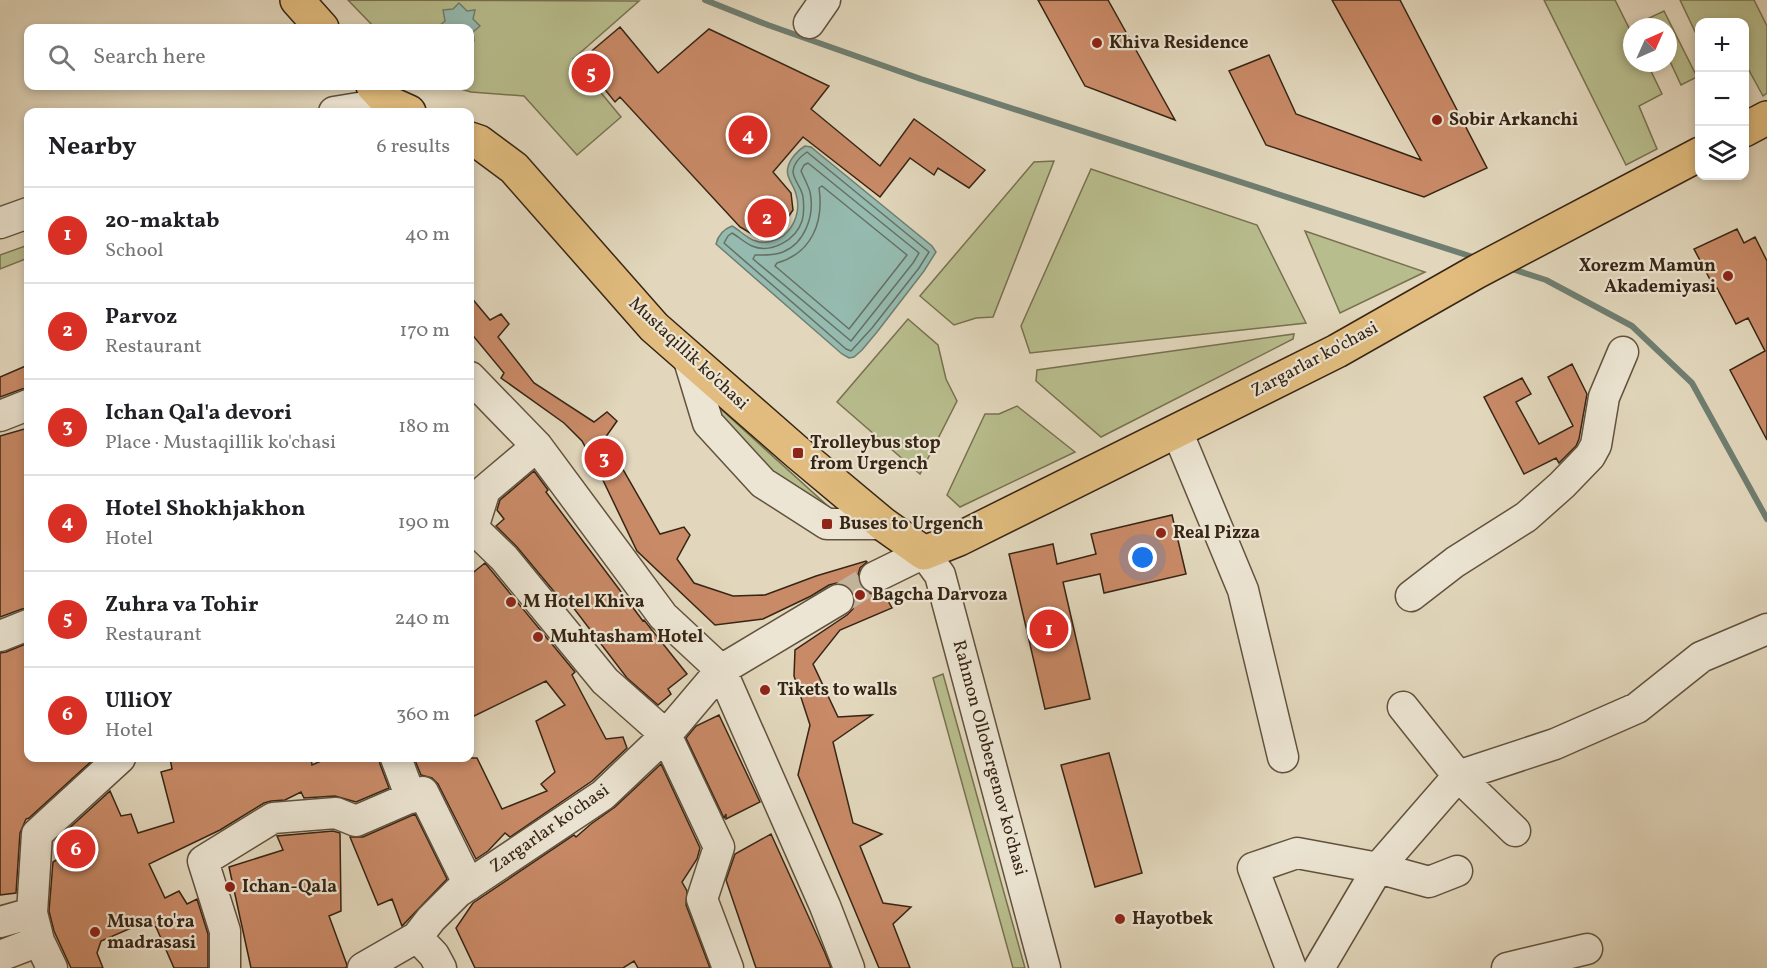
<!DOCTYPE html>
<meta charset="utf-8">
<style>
:root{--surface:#fff;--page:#f6f6f6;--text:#202124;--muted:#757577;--line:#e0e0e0;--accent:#d93025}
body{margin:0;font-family:Vollkorn,serif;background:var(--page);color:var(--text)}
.controls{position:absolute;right:18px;top:18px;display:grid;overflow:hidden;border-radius:12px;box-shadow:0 3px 9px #0003}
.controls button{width:54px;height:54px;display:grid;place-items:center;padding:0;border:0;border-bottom:2px solid var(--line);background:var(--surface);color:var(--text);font:30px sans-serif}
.compass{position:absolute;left:1623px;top:18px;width:54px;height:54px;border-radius:50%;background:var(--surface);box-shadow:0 3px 9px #0003;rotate:45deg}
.you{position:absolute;left:1143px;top:558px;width:21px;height:21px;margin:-15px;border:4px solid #fff;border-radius:50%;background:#1a73e8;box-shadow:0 0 0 9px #1a73e833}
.badge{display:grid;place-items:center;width:39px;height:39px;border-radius:50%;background:var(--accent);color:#fff;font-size:20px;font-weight:700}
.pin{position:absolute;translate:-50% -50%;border:3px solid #fff;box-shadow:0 2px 6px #0006}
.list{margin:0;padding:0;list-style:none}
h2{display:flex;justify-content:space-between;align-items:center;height:78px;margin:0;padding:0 24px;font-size:26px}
h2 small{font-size:20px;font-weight:400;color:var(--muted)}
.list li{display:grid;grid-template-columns:39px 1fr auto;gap:18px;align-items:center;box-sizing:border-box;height:96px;padding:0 24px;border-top:2px solid var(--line)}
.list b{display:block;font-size:22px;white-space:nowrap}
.list p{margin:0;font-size:20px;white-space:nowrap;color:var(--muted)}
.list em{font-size:20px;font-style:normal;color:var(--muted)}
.icon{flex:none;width:33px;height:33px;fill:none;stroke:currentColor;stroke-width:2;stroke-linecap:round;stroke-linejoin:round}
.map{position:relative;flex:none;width:1767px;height:968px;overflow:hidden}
.search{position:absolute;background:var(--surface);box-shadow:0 3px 9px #0003;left:24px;top:24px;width:450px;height:66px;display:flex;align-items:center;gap:15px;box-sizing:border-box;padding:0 21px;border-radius:12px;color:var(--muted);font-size:22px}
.panel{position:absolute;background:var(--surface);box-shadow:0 3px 9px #0003;left:24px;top:108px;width:450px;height:654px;border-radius:12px}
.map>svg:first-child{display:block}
.green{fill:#b8bd8d;stroke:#787150;stroke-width:1.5}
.water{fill:#95baaf;stroke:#6f7e71;stroke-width:1.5}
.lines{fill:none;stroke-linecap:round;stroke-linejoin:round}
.shore{stroke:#667062;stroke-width:1.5}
.stream{stroke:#6f7e71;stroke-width:6}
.building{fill:#c98a67;stroke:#372514;stroke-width:1.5}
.minor-tunnel{stroke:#c0b39a;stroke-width:30;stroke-dasharray:30 15;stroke-linecap:butt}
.minor-casing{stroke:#62523e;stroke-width:33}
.major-casing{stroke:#372514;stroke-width:36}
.minor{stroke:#ece5d3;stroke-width:30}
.major{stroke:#e1bc7e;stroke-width:33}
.poi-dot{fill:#8f2418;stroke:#ece5d3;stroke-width:2}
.labels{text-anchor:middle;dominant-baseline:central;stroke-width:4.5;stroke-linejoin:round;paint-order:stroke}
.poi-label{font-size:18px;font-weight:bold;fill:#372514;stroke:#ece5d3;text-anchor:start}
.street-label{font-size:18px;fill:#372514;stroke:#ece5d3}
</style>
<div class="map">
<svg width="1767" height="968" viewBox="0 0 1767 968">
<rect width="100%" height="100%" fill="#e2d7bc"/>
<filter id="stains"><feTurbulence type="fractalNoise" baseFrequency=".00333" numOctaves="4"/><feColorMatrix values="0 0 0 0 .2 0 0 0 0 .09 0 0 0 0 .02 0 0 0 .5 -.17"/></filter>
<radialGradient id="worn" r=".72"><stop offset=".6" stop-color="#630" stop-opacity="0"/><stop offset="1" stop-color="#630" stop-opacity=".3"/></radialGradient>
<!-- green -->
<path class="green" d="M348 0 639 1 573 59 621 117 577 155 524 96 471 92 450 86H470V28H375Z
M1544 0H1615L1632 34V63H1647L1662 94 1639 106 1657 149 1626 165Z
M1680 0H1754L1767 26V93L1763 96 1745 63 1744 22H1700L1699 40Z
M1664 11 1697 77 1681 85 1668 57V27H1653L1649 18Z
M1054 161 993 317 976 318 954 325 920 296 1034 162Z
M1091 169 1257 225 1306 323 1030 353 1021 326Z
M1305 231 1425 272 1340 313Z
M28 245V258L0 269V255Z
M908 319 938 345 946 379 957 401 920 474 837 402Z
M1294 334 1293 339 1101 437 1036 381 1037 370Z
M713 402 840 517 822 514 733 438Z
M1017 406 1075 452 960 507 947 495 985 414H999Z
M943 674 1025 968H1013L933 678Z"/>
<!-- water -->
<path class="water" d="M459 3 467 11 475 10 473 19 480 26 473 32 474 41 470 40V28H441L439 26 445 21 443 10 453 9Z
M805 146 811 147 817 152 932 246 936 252 924 271 877 332 862 350 854 357 849 358 842 354 716 244C718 236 724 229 732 226 740 230 747 239 756 241 764 244 776 241 783 236 795 226 801 210 796 194 794 185 785 177 788 167 790 159 798 150 805 146Z"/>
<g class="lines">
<!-- shore -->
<path class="shore" d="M807 152 929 252 919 268 872 328 851 351 846 349 724 243 728 236 732 233C739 237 745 243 752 246 771 254 796 240 802 221 804 214 804 205 803 197 802 188 793 180 793 171 794 163 801 156 807 152Z
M808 163 919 253 913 263 851 341 753 259 755 255C765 255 774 256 783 252 805 243 815 215 810 192 808 185 804 178 801 171L804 165Z
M822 186 907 255 849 329 775 266 777 263C812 253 824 222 819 188Z"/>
<!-- stream -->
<path class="stream" d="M705 0 768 25 921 79 1476 258
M1509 268 1546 280 1632 326 1692 383 1767 519"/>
</g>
<!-- building -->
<path class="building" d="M1038 0H1108L1175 120 1085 86Z
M1332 0H1400L1487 168 1424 197 1266 145 1229 71 1269 55 1296 114 1421 160Z
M620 27 658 73 709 29 829 86 811 109 880 166 914 119 985 170 969 188 938 168 934 175 910 158 880 197 803 137 773 172 791 193 793 210 784 223 774 232 757 237 740 227 620 97 615 102 581 60Z
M1737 229 1744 243 1755 237 1767 261V440L1730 370 1765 351 1748 318 1736 324 1717 288 1715 289 1694 249Z
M470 296 490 320 501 314 509 324 498 337 534 383 594 422 607 412 617 421 605 438 660 534 684 527 690 535 677 559 694 583 733 596 765 595 816 576 866 561 867 562 860 568 858 575 860 585 866 592 873 594 883 592 892 608 840 630 813 664 838 717 872 715 833 742 853 823 882 834 860 846 883 903 911 907 893 924 910 968H879L798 775 810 725 794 676 795 650 847 615 853 609 855 599 852 591 846 585 837 583 829 585 811 596 763 619 715 625 637 551 600 474 582 441 564 423 501 378 504 373 470 332Z
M1572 364 1587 394 1579 439 1576 446 1559 463 1556 458 1524 474 1484 397 1522 378 1531 394 1516 402 1539 444 1573 426 1548 377Z
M28 365V388L22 389 0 397V377Z
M28 428V608L22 609 0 617V436Z
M534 471 548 490 546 492 643 621 644 620 687 674 668 689 671 694 658 705 627 678 566 598 562 601 517 547 496 526 504 519 497 510 500 500Z
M1172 515 1186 574 1104 593 1100 574 1063 582 1090 699 1045 709 1009 554 1053 544 1057 564 1096 554 1091 534Z
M485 563 575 672 572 675 606 739 623 737 627 748 592 781 510 837 505 833 488 851 476 859 438 784 432 778 421 775 414 758H477L502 809 547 791 541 784 555 772 536 721 565 705 546 681 470 718V575Z
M28 643V758H95L29 818 26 819 20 833 16 893 0 895V653L6 652Z
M719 715 760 802 726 819V814L724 818 686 738 696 726Z
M1109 753 1142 873 1095 887 1061 765Z
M170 758H311L312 765 328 758H379L380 764 389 788 356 802 335 796 304 798 301 792 285 800 271 801 264 803 220 830 149 864 165 898 179 891 187 904 197 899 208 934V968H174L156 927 145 922 101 941 97 953 103 968H71L54 931 49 911 53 862 70 852 65 832 110 791 121 816 131 814 138 833 174 822 161 772 172 769Z
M661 764 700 848 697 859 682 882 687 891 686 905 710 968H638L634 961 623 968H475L456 928 473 903 574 835 576 837 591 824 615 807Z
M415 814 447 879 402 926 392 899 378 905 350 837H363Z
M333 831 340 833 341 911 329 916 347 965 346 968H251L229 867 283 850 277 836Z
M771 834 825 953 831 968H756L726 880 735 854Z"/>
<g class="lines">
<!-- minor-tunnel -->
<path class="minor-tunnel" d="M838 600 875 577"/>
<!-- minor casing -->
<g class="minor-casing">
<path id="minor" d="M809 23 825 0
M334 112 389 103
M0 223 28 213
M688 357 708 423 763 483 827 524H883
M470 377 537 446 663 616 721 670 825 906 849 968
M0 416 28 405
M1177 431 1243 590 1283 757
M473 528 504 558 605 681 666 735 719 847 702 899 728 968
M470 534 473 528 485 490 537 446
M875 577 924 553 940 575 1045 968
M1411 596 1455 562 1526 517 1562 485 1590 456 1596 445 1604 397 1623 352
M0 636 28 625
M1403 707 1458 776 1515 831
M396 758 411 798
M32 913 37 834 120 758
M0 922 32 913 39 941 0 956
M417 937 434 955 441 968
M39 941 52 968
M225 968V931L203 861 273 818 336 813 356 821 423 792 469 885
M363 968 417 937 431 919 458 892 603 795 666 735 721 670 838 600
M1291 968 1253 868 1297 853 1378 868 1429 882 1457 871
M1319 968 1378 868 1458 776 1555 744 1637 708 1701 657 1767 629
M1507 968 1587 949"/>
</g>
<!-- major casing -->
<g class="major-casing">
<path id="major" d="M297 0 322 28
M373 86 389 103 409 112
M1744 130 1767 118
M470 139 479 142 514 168 654 327 798 453 883 524 924 553 959 539 1337 351 1476 272 1700 154"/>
</g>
<!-- minor -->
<use href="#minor" class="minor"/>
<!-- major -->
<use href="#major" class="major"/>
</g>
<!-- markers -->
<g class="poi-dot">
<circle cx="1097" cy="43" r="6"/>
<circle cx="1437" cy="120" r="6"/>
<circle cx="1728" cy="276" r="6"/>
<rect x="792" y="447" width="12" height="12" rx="3"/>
<rect x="821" y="518" width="12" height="12" rx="3"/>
<circle cx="1161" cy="533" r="6"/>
<circle cx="860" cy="595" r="6"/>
<circle cx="511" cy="602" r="6"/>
<circle cx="538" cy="637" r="6"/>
<circle cx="765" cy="690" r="6"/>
<circle cx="230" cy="887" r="6"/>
<circle cx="1120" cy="919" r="6"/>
<circle cx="95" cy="932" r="6"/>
</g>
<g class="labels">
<!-- poi labels -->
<g class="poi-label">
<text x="1109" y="43">Khiva Residence</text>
<text x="1449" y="120">Sobir Arkanchi</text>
<text x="1716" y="266" text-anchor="end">Xorezm Mamun<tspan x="1716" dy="21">Akademiyasi</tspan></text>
<text x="810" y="443">Trolleybus stop<tspan x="810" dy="21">from Urgench</tspan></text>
<text x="839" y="524">Buses to Urgench</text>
<text x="1173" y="533">Real Pizza</text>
<text x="872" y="595">Bagcha Darvoza</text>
<text x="523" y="602">M Hotel Khiva</text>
<text x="550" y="637">Muhtasham Hotel</text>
<text x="777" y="690">Tikets to walls</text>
<text x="242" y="887">Ichan-Qala</text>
<text x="1132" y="919">Hayotbek</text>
<text x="107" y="922">Musa to'ra<tspan x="107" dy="21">madrasasi</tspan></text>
</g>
<!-- street labels -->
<g class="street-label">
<text transform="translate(688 354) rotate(43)">Mustaqillik ko'chasi</text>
<text transform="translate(1315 360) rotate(-28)">Zargarlar ko'chasi</text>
<text transform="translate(989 758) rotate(75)">Rahmon Ollobergenov ko'chasi</text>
<text transform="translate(550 829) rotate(-35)">Zargarlar ko'chasi</text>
</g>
</g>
<rect width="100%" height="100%" filter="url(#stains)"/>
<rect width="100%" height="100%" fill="url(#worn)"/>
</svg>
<div class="controls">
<button>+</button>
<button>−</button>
<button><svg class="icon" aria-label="layers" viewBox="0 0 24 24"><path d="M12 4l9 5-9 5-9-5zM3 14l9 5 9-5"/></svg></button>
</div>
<svg class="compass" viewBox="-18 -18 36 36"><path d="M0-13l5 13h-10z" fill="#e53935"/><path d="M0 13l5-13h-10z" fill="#757577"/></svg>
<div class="you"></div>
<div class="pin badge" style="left:1049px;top:629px">1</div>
<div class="pin badge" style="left:767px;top:218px">2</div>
<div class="pin badge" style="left:604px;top:458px">3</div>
<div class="pin badge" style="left:748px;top:135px">4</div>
<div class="pin badge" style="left:591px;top:73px">5</div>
<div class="pin badge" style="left:76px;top:849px">6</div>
<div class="search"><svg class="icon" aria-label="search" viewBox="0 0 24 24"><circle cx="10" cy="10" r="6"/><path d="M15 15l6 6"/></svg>Search here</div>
<section class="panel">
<h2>Nearby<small>6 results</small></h2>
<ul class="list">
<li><span class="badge">1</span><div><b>20-maktab</b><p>School</p></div><em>40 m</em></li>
<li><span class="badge">2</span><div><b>Parvoz</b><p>Restaurant</p></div><em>170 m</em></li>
<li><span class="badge">3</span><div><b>Ichan Qal'a devori</b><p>Place · Mustaqillik ko'chasi</p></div><em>180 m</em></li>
<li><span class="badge">4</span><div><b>Hotel Shokhjakhon</b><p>Hotel</p></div><em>190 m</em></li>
<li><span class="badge">5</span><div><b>Zuhra va Tohir</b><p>Restaurant</p></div><em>240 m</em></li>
<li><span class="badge">6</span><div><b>UlliOY</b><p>Hotel</p></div><em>360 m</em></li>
</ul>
</section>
</div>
